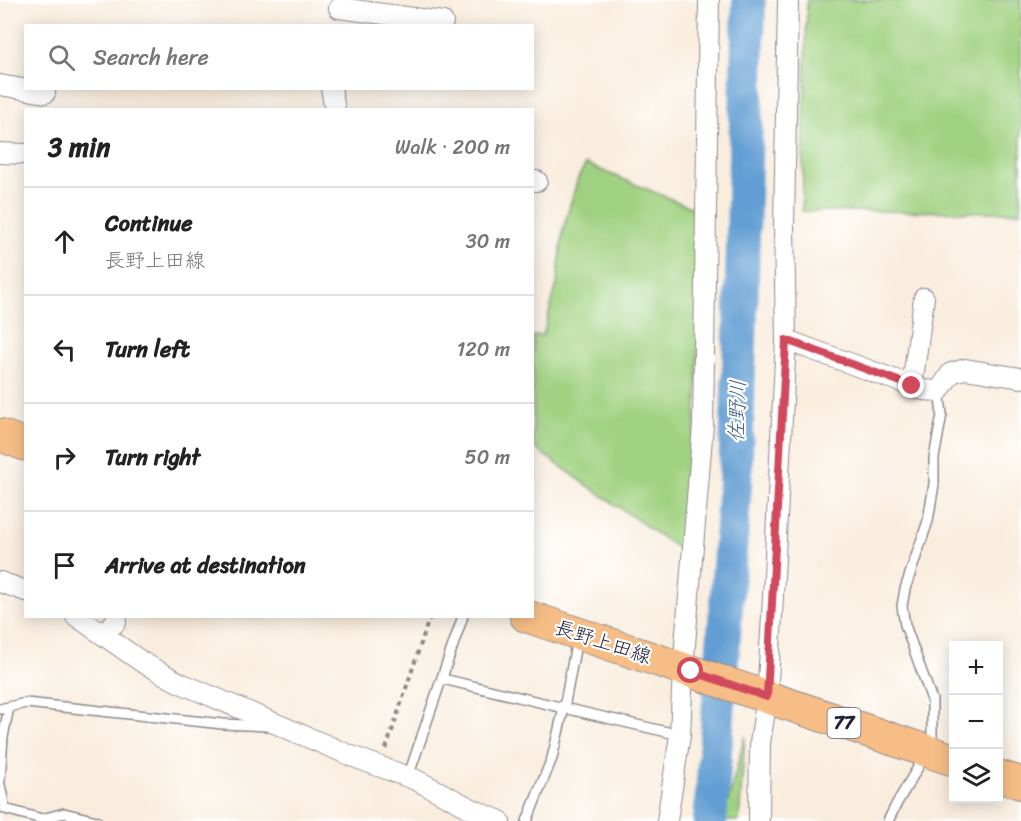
<!DOCTYPE html>
<meta charset="utf-8">
<style>
:root{--surface:#fff;--page:#f2f2f2;--text:#222;--muted:#767676;--line:#e0e0e0}
body{margin:0;font-family:Sriracha,"Klee One",sans-serif;background:var(--page);color:var(--text)}
.controls{position:absolute;right:18px;bottom:18px;display:grid;overflow:hidden;border-radius:0px;box-shadow:0 3px 15px #0003}
.controls button{width:54px;height:54px;display:grid;place-items:center;padding:0;border:0;border-bottom:2px solid var(--line);background:var(--surface);color:var(--text);font:30px sans-serif}
.stop{position:absolute;width:18px;height:18px;margin:-14px;border:4px solid #d1495b;border-radius:50%;background:#fff}
.stop.end{background:#d1495b;border-color:#fff;box-shadow:0 2px 6px #0008}
.list{margin:0;padding:0;list-style:none}
h2{display:flex;justify-content:space-between;align-items:center;height:78px;margin:0;padding:0 24px;font-size:26px}
h2 small{font-size:20px;font-weight:400;color:var(--muted)}
.list li{display:grid;grid-template-columns:39px 1fr auto;gap:18px;align-items:center;box-sizing:border-box;height:108px;padding:0 24px;border-top:2px solid var(--line)}
.list b{display:block;font-size:22px;white-space:nowrap}
.list p{margin:0;font-size:20px;white-space:nowrap;color:var(--muted)}
.list em{font-size:20px;font-style:normal;color:var(--muted)}
.icon{flex:none;width:33px;height:33px;fill:none;stroke:currentColor;stroke-width:2;stroke-linecap:round;stroke-linejoin:round}
.map{position:relative;flex:none;width:1021px;height:821px;overflow:hidden}
.search{position:absolute;background:var(--surface);box-shadow:0 3px 15px #0003;left:24px;top:24px;width:510px;height:66px;display:flex;align-items:center;gap:15px;box-sizing:border-box;padding:0 21px;border-radius:0px;color:var(--muted);font-size:22px}
.panel{position:absolute;background:var(--surface);box-shadow:0 3px 15px #0003;left:24px;top:108px;width:510px;height:510px;border-radius:0px}
.map>svg:first-child{display:block}
.green{fill:#a0d180;stroke:#617a5e;stroke-width:1.5}
.lines{fill:none;stroke-linecap:round;stroke-linejoin:round}
.river{stroke:#629ed3;stroke-width:34}
.lane-casing{stroke:#8e888c;stroke-width:12}
.street-casing{stroke:#8e888c;stroke-width:22}
.primary-casing{stroke:#8e888c;stroke-width:34}
.path{stroke:#8e888c;stroke-width:4;stroke-dasharray:4.5 4.5;stroke-linecap:butt}
.lane{stroke:#fff;stroke-width:9}
.street{stroke:#fff;stroke-width:20}
.primary{stroke:#f6be86;stroke-width:32}
.route{stroke:#d1495b;stroke-width:8}
.labels{text-anchor:middle;dominant-baseline:central;stroke-width:4.5;stroke-linejoin:round;paint-order:stroke}
.shield{fill:#fff;stroke:#646476;stroke-width:1.5}
.shield-label{font-size:18px;font-weight:bold;fill:#22223b}
.street-label{font-size:20px;fill:#22223b;stroke:#fff}
.water-label{font-size:21px;font-style:italic;fill:#3f5a7f;stroke:#fff}
</style>
<div class="map">
<svg width="1021" height="821" viewBox="0 0 1021 821">
<rect width="100%" height="100%" fill="#fff"/>
<filter id="ink" filterUnits="userSpaceOnUse"><feTurbulence type="fractalNoise" baseFrequency=".0167" numOctaves="2"/><feDisplacementMap in="SourceGraphic" scale="12" xChannelSelector="R" yChannelSelector="G"/><feConvolveMatrix kernelMatrix="1 2 1 2 8 2 1 2 1" color-interpolation-filters="sRGB"/></filter>
<filter id="wash" filterUnits="userSpaceOnUse"><feTurbulence type="fractalNoise" baseFrequency=".008" numOctaves="4" result="noise"/><feDisplacementMap in="SourceGraphic" scale="24" xChannelSelector="R" yChannelSelector="G"/><feGaussianBlur stdDeviation="1.35" result="paint"/><feColorMatrix in="noise" values="0 0 0 0 0 0 0 0 0 0 0 0 0 0 0 0 0 1.4 0 .05"/><feComposite in="paint" operator="in"/></filter>
<g filter="url(#wash)">
<rect width="100%" height="100%" fill="#f9eddd"/>
<!-- green -->
<path class="green" d="M807 0H1021V212L802 211Z
M586 164 700 211 697 397 685 544 677 548 533 447V336L543 335 557 284 563 230 578 178Z
M745 736 739 821H723Z"/>
<g class="lines">
<!-- river -->
<path class="river" d="M710 821 735 485 742 280 749 0"/>
</g>
</g>
<g filter="url(#ink)">
<g class="lines">
<!-- lane casing -->
<g class="lane-casing">
<path id="lane" d="M443 679 564 708 577 639
M0 709 26 703 223 724 266 726
M408 777 463 616
M0 780 3 737 9 707
M0 785 5 809 42 819 64 813 97 821
M527 821 552 758 564 708 680 735
M888 821 897 803 927 752 932 738V700L905 625 902 606 905 589 928 521 934 484V458L942 414 939 391"/>
</g>
<!-- street casing -->
<g class="street-casing">
<path id="street" d="M339 8 443 22
M0 85 45 93
M331 88 335 110
M0 153 26 154
M532 181H537
M786 340 923 390 939 391 951 373 965 369 1021 378
M912 386 924 298
M0 582 26 591
M76 616 142 662 178 682 354 757 416 780 472 809 500 821
M103 633 116 622 117 616
M667 821 680 735 683 669 703 425 709 0
M759 821 760 743 767 697 772 616 786 340 784 226 788 0"/>
</g>
<!-- primary casing -->
<g class="primary-casing">
<path id="primary" d="M0 435 26 445
M526 616 954 760
M998 776 1021 783"/>
</g>
<!-- path -->
<path class="path" d="M386 749 430 616"/>
<!-- lane -->
<use href="#lane" class="lane"/>
<!-- street -->
<use href="#street" class="street"/>
<!-- primary -->
<use href="#primary" class="primary"/>
</g>
</g>
<g class="lines" filter="url(#ink)">
<!-- route -->
<path class="route" d="M691 671 767 697 786 340 912 386"/>
</g>
<g class="labels">
<!-- shield labels -->
<rect class="shield" x="827.5" y="708" width="33" height="30" rx="4.5"/>
<g class="shield-label">
<text x="844" y="723">77</text>
</g>
<!-- street labels -->
<g class="street-label">
<text transform="translate(603 642) rotate(18)">長野上田線</text>
</g>
<!-- water labels -->
<g class="water-label">
<text transform="translate(737 411) rotate(-88)">佐野川</text>
</g>
</g>
</svg>
<div class="controls">
<button>+</button>
<button>−</button>
<button><svg class="icon" aria-label="layers" viewBox="0 0 24 24"><path d="M12 4l9 5-9 5-9-5zM3 14l9 5 9-5"/></svg></button>
</div>
<div class="stop" style="left:691px;top:671px"></div>
<div class="stop end" style="left:912px;top:386px"></div>
<div class="search"><svg class="icon" aria-label="search" viewBox="0 0 24 24"><circle cx="10" cy="10" r="6"/><path d="M15 15l6 6"/></svg>Search here</div>
<section class="panel">
<h2>3 min<small>Walk · 200 m</small></h2>
<ul class="list">
<li><svg class="icon" aria-label="ahead" viewBox="0 0 24 24"><path d="M12 20V5M6 11l6-6 6 6"/></svg><div><b>Continue</b><p>長野上田線</p></div><em>30 m</em></li>
<li><svg class="icon" aria-label="left" viewBox="0 0 24 24"><path d="M17 20v-9H6M10 6l-5 5 5 5"/></svg><div><b>Turn left</b></div><em>120 m</em></li>
<li><svg class="icon" aria-label="right" viewBox="0 0 24 24"><path d="M7 20v-9h11M14 6l5 5-5 5"/></svg><div><b>Turn right</b></div><em>50 m</em></li>
<li><svg class="icon" aria-label="arrive" viewBox="0 0 24 24"><path d="M6 21V4h12l-3 4 3 4H6"/></svg><div><b>Arrive at destination</b></div></li>
</ul>
</section>
</div>
